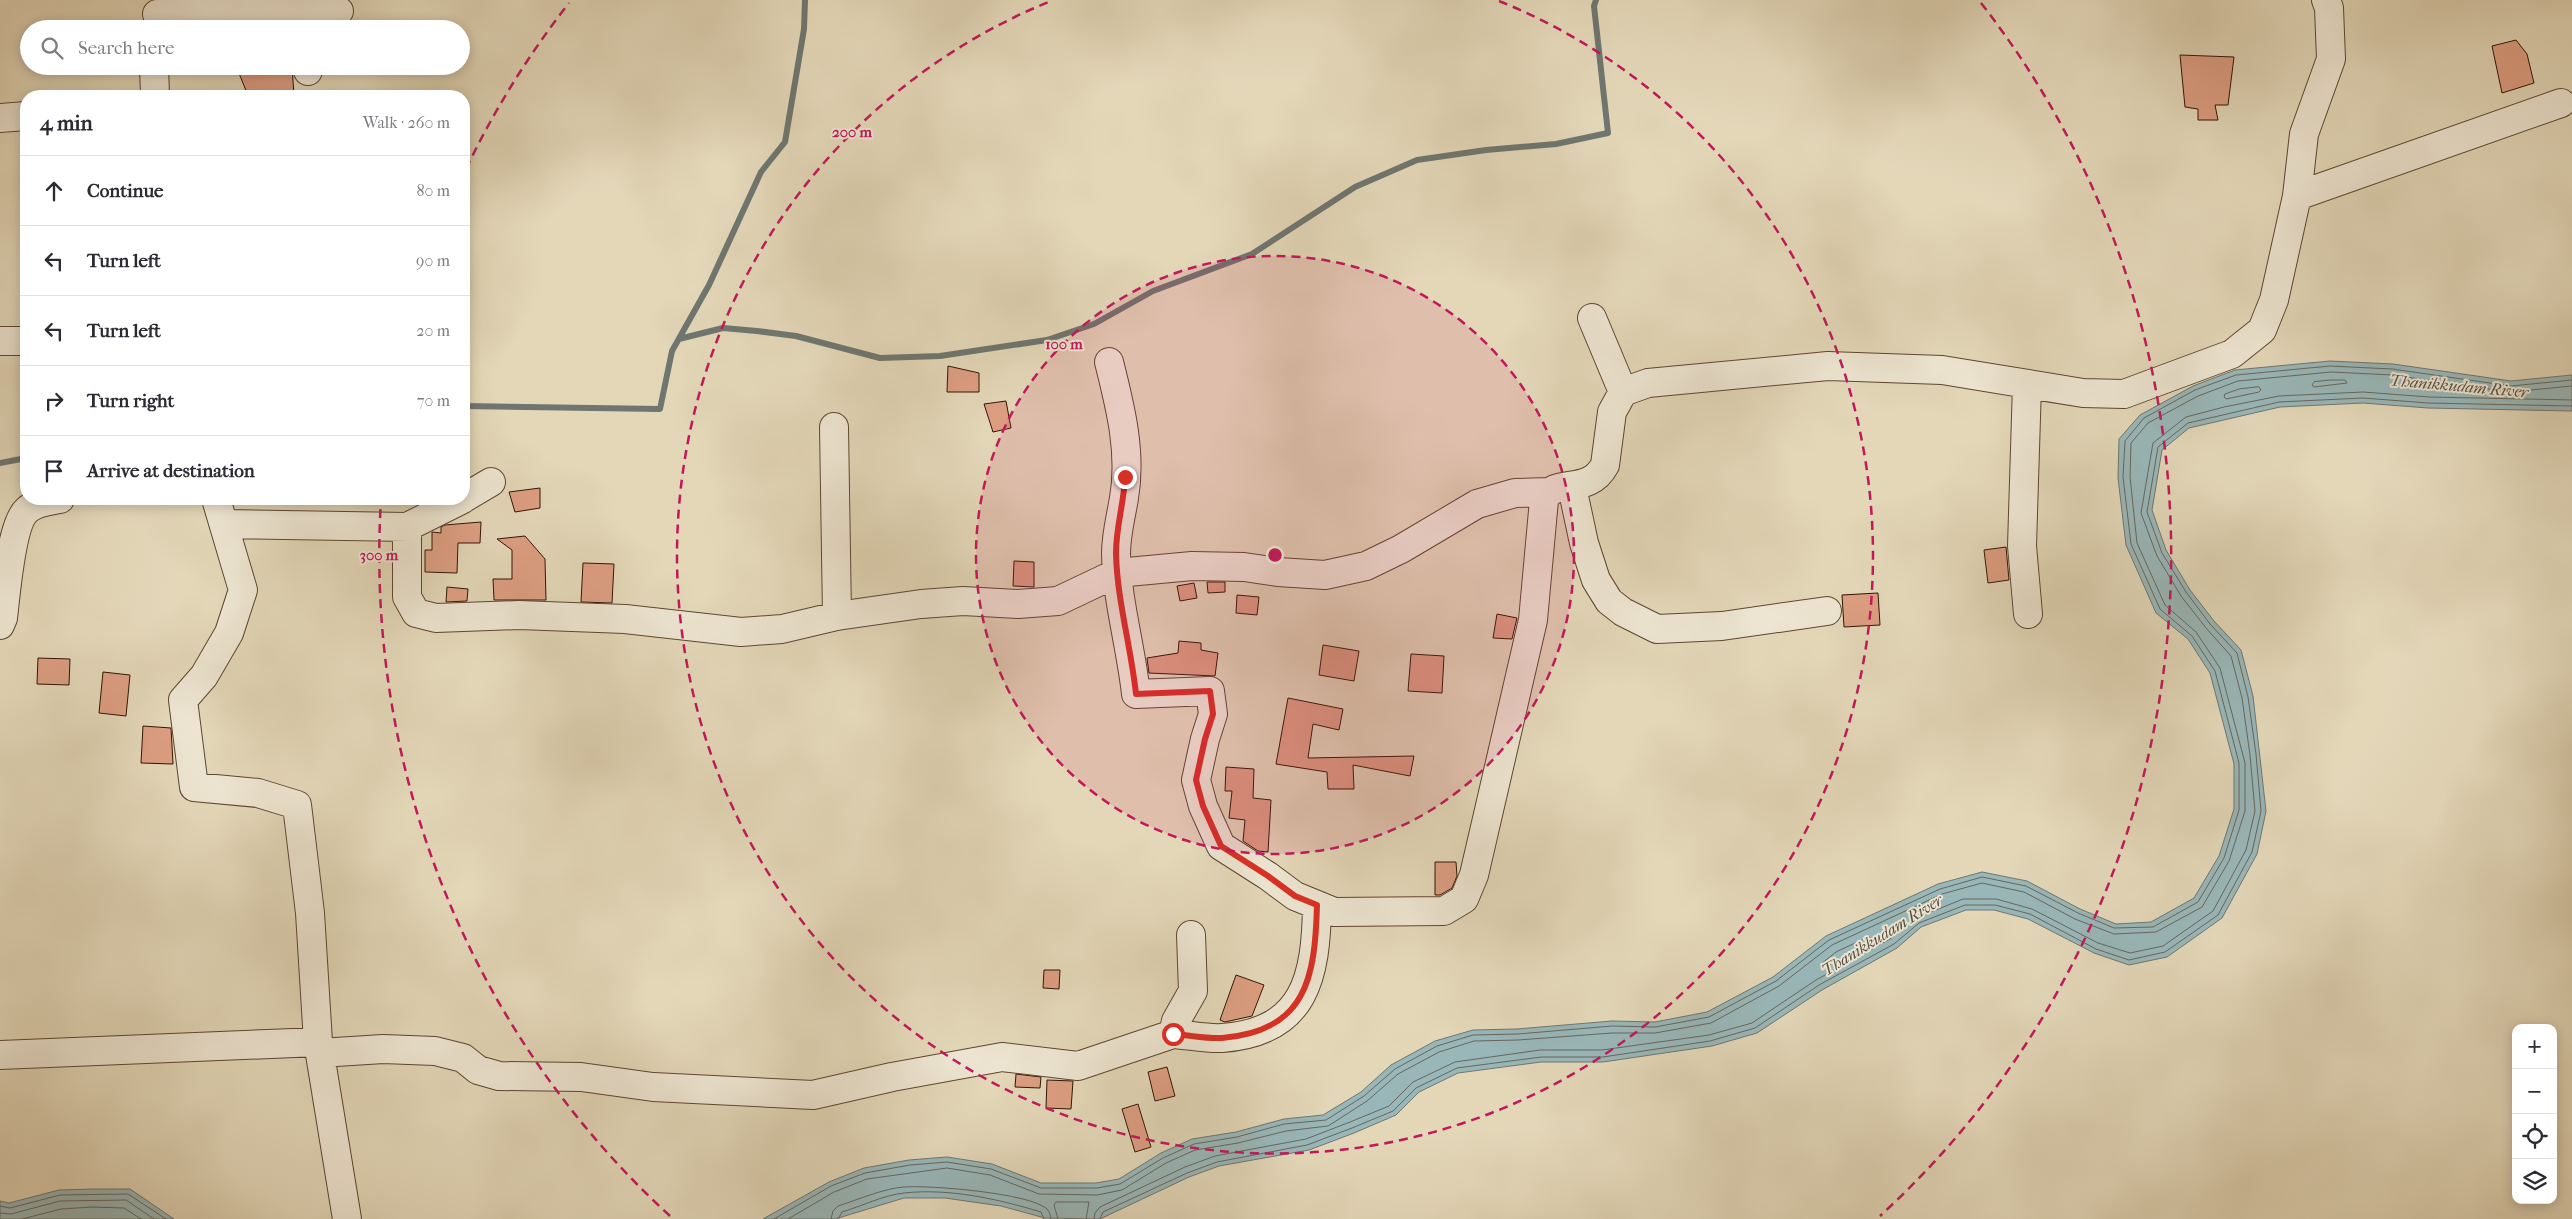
<!DOCTYPE html>
<meta charset="utf-8">
<style>
:root{--surface:#fff;--page:#f7f7f7;--text:#2b2b33;--muted:#7c7c81;--line:#e1e1e2}
body{margin:0;font-family:"IM FELL French Canon",serif;background:var(--page);color:var(--text)}
.controls{position:absolute;right:15px;bottom:15px;display:grid;overflow:hidden;border-radius:10px;box-shadow:0 2px 12px #0003}
.controls button{width:45px;height:45px;display:grid;place-items:center;padding:0;border:0;border-bottom:1px solid var(--line);background:var(--surface);color:var(--text);font:25px sans-serif}
.stop{position:absolute;width:15px;height:15px;margin:-11px;border:4px solid #d93025;border-radius:50%;background:#fff}
.stop.end{background:#d93025;border-color:#fff;box-shadow:0 1px 5px #0008}
.list{margin:0;padding:0;list-style:none}
h2{display:flex;justify-content:space-between;align-items:center;height:65px;margin:0;padding:0 20px;font-size:21px}
h2 small{font-size:16px;font-weight:400;color:var(--muted)}
.list li{display:grid;grid-template-columns:32px 1fr auto;gap:15px;align-items:center;box-sizing:border-box;height:70px;padding:0 20px;border-top:1px solid var(--line)}
.list b{display:block;font-size:19px;white-space:nowrap}
.list em{font-size:16px;font-style:normal;color:var(--muted)}
.icon{flex:none;width:28px;height:28px;fill:none;stroke:currentColor;stroke-width:2;stroke-linecap:round;stroke-linejoin:round}
.map{position:relative;flex:none;width:2572px;height:1219px;overflow:hidden}
.search{position:absolute;background:var(--surface);box-shadow:0 2px 12px #0003;left:20px;top:20px;width:450px;height:55px;display:flex;align-items:center;gap:12px;box-sizing:border-box;padding:0 18px;border-radius:28px;color:var(--muted);font-size:19px}
.panel{position:absolute;background:var(--surface);box-shadow:0 2px 12px #0003;left:20px;top:90px;width:450px;height:415px;border-radius:20px}
.map>svg:first-child{display:block}
.water{fill:#99b7b9;stroke:#6f7670}
.lines{fill:none;stroke-linecap:round;stroke-linejoin:round}
.shore{stroke:#65665e;stroke-width:1}
.stream{stroke:#6f7670;stroke-width:6}
.building{fill:#dd9e82;stroke:#311503}
.minor-casing{stroke:#5e4630;stroke-width:30}
.minor{stroke:#ede5d1;stroke-width:28}
.route{stroke:#d93025;stroke-width:6}
.ring{fill:none;stroke:#c2185b;stroke-width:2.5;stroke-dasharray:9 6}
.labels{text-anchor:middle;dominant-baseline:central;stroke-width:4;stroke-linejoin:round;paint-order:stroke}
.water-label{font-size:16px;font-style:italic;fill:#554e43;stroke:#ede5d1}
.centre{fill:#c2185b;stroke:#ede5d1;stroke-width:2.5}
.ring-label{font-size:15px;text-anchor:middle;font-weight:bold;fill:#c2185b;stroke:#ede5d1;stroke-width:4;stroke-linejoin:round;paint-order:stroke}
</style>
<div class="map">
<svg width="2572" height="1219" viewBox="0 0 2572 1219">
<rect width="100%" height="100%" fill="#e3d7b8"/>
<filter id="stains"><feTurbulence type="fractalNoise" baseFrequency=".004" numOctaves="4"/><feColorMatrix values="0 0 0 0 .2 0 0 0 0 .09 0 0 0 0 .02 0 0 0 .5 -.17"/></filter>
<radialGradient id="worn" r=".72"><stop offset=".6" stop-color="#630" stop-opacity="0"/><stop offset="1" stop-color="#630" stop-opacity=".3"/></radialGradient>
<!-- water -->
<path class="water" d="M2330 361 2393 364 2511 381 2572 375V411L2428 408 2363 403 2280 407 2189 428 2162 450 2152 510 2166 550 2190 590 2214 621 2241 650 2253 696 2266 811 2257 854 2222 918 2167 957 2129 965 2094 953 2028 919 1994 910H1966L1921 927 1897 948 1822 990 1757 1033 1712 1046 1603 1062H1541L1458 1073 1419 1092 1396 1115 1354 1133 1309 1150 1219 1166 1189 1177 1100 1219 1045 1218 1001 1206 945 1198H904L835 1219H763L829 1182 864 1168 909 1160 947 1157 992 1164 1041 1183H1096L1119 1179 1161 1153 1192 1139 1236 1132 1284 1119 1323 1115 1361 1092 1391 1065 1435 1041 1473 1030 1517 1029 1612 1021 1655 1022 1707 1012 1773 977 1826 936 1938 884 1982 872 2027 881 2080 909 2116 924 2151 922 2194 898 2219 856 2234 809V764L2210 673 2188 639 2156 613 2126 545 2118 478 2119 439 2140 415 2193 386 2235 370Z
M92 1189H130L174 1219H0V1201L9 1203 59 1190Z"/>
<g class="lines">
<!-- shore -->
<path class="shore" d="M2331 380H2345L2347 383 2314 387 2312 385 2314 382Z
M2259 387 2261 390 2259 392 2226 399 2224 397 2225 394 2239 389Z
M1869 937 1872 938 1871 942 1824 968 1821 967V964L1836 952Z
M0 1206 10 1208 60 1195 128 1194 166 1219
M0 1213 11 1214 60 1201 126 1200 154 1219
M22 1219 61 1209 92 1207 124 1208 141 1219
M774 1219 831 1186 865 1173 910 1165 947 1162 991 1169 1041 1188H1097L1120 1184 1163 1158 1194 1144 1237 1137 1284 1124 1326 1120 1364 1096 1395 1069 1437 1046 1473 1035 1518 1034 1612 1026 1655 1027 1709 1017 1776 981 1829 940 1940 889 1982 877 2026 886 2078 913 2114 928 2153 927 2198 902 2224 858 2239 810V763L2215 671 2192 636 2160 609 2131 544 2123 477 2125 441 2144 418 2195 390 2236 375 2330 366 2392 369 2511 386 2572 380
M788 1219 834 1192 867 1179 947 1168 990 1175 1039 1194 1097 1195 1122 1190 1166 1163 1195 1150 1238 1143 1286 1131 1328 1126 1367 1101 1398 1074 1439 1052 1474 1041 1518 1040 1612 1033H1655L1711 1023 1779 986 1832 945 1942 894 1982 883 2024 892 2075 919 2114 934 2156 932 2202 907 2229 861 2245 811V763L2220 668 2196 632 2165 605 2137 543 2130 477 2131 443 2148 423 2198 396 2238 381 2331 372 2392 375 2510 392 2572 386
M831 1219 833 1211 838 1206C857 1200 885 1188 904 1187 929 1185 1030 1193 1047 1209 1050 1212 1050 1215 1051 1219
M838 1219 842 1212C862 1206 884 1195 904 1193 949 1188 998 1199 1041 1212L1044 1219
M1058 1219 1054 1205 1056 1202H1089L1086 1219
M1094 1219 1095 1213 1100 1207 1185 1167 1215 1156 1306 1139 1350 1122 1389 1106 1413 1082 1455 1062 1540 1050H1602L1709 1035 1752 1023 1816 980 1890 939 1916 918 1963 899H1996L2032 909 2098 943 2130 953 2163 946 2213 911 2246 850 2255 811 2250 755 2242 698 2231 656 2206 628 2181 596 2157 556 2141 513 2153 443 2186 417 2224 407 2279 396 2363 392 2429 397 2572 400
M1100 1219 1103 1212 1187 1173 1217 1162 1307 1145 1352 1128 1393 1111 1416 1088 1457 1068 1541 1057H1603L1710 1041 1755 1028 1819 985 1894 944 1919 923 1965 905H1995L2030 914 2096 949 2129 960 2165 952 2218 915 2252 852 2261 811 2256 754 2248 697 2237 653 2210 624 2186 592 2162 553 2147 512 2158 447 2188 423 2279 402 2363 398 2428 403 2572 406"/>
<!-- stream -->
<path class="stream" d="M679 339 723 328 757 331 796 336 880 358 940 356 1047 340 1094 324 1153 291 1252 254 1355 187 1417 160 1486 150 1556 144 1608 133 1594 6 1596 0
M464 406 660 409 672 351 709 285 761 172 785 142 804 29 805 0
M0 463 26 458"/>
</g>
<!-- building -->
<path class="building" d="M329 27V29H210Z
M2516 40 2527 54 2534 83 2502 93 2492 46Z
M2180 55 2234 57 2228 105H2215L2218 120H2198V109L2185 107Z
M236 66H292L294 96H270L247 93Z
M948 366 979 373V392H947Z
M1006 401 1011 428 993 432 984 404Z
M540 488V508L515 512 509 492Z
M481 522 480 543H458L457 573 425 572V550H432V532L441 533V527L445 525Z
M525 536 545 559 546 600H494L493 579H512V550L497 539Z
M2006 547 2009 580 1988 583 1984 550Z
M1014 561 1034 562V587L1013 586Z
M583 563 614 564 612 603 581 602Z
M1207 582H1225V592L1208 593Z
M1194 583 1197 598 1180 601 1177 586Z
M447 587 468 589 467 601 446 602Z
M1878 593 1880 625 1844 627 1842 595Z
M1237 595 1259 597 1257 615 1236 613Z
M1497 614 1517 618 1512 639 1493 638Z
M1179 641 1201 643V650L1218 653 1215 676 1149 673 1147 658 1178 653Z
M1323 645 1359 651 1354 681 1319 675Z
M1411 654 1444 656 1442 693 1408 691Z
M38 658 70 659 69 685 37 684Z
M103 672 130 675 126 716 99 713Z
M1288 698 1343 709 1339 730 1313 724 1308 758 1414 756 1410 776 1353 765 1354 789H1328L1327 772 1276 764Z
M143 726 171 728 173 764 141 763Z
M1226 767 1254 769 1253 798 1271 800 1268 852 1258 851 1243 841 1245 820 1229 818 1232 791H1225Z
M1435 862H1456L1457 876 1452 888 1440 895H1435Z
M1044 970H1060L1059 989 1043 988Z
M1236 975 1264 985 1252 1016 1225 1022 1220 1020Z
M1167 1067 1175 1096 1155 1101 1148 1072Z
M1016 1074 1041 1077 1040 1088 1015 1087Z
M1047 1080 1073 1081 1071 1109 1046 1108Z
M1138 1104 1151 1147 1135 1152 1122 1109Z"/>
<g class="lines">
<!-- minor casing -->
<g class="minor-casing">
<path id="minor" d="M157 14 339 11
M154 66 155 96
M307 66 308 71
M0 118 26 116
M2297 196 2561 103
M1592 318 1623 392
M0 341H26
M1109 362C1120 406 1132 452 1124 498 1121 517 1116 534 1116 554 1117 601 1131 647 1136 694L1210 691 1213 714 1205 739 1196 780 1203 806 1221 846 1268 876 1295 896 1334 912 1444 911 1464 899 1474 875 1533 620 1544 500C1554 476 1588 497 1605 465L1612 412 1623 392 1648 383 1828 366 1942 370 2083 393 2124 394 2232 354 2262 330 2274 300 2297 196 2304 134 2331 59 2329 8 2326 0
M2027 385 2022 546 2028 614
M834 427 837 616
M1572 487 1584 543 1596 580 1609 601 1623 612 1657 629 1722 626 1827 611
M464 498 491 482
M216 499 243 590 229 633 204 676 183 700 194 787 258 793 297 805 310 913 318 1042 347 1219
M225 524 407 527V597L416 613 436 618 519 615 625 619 741 632 782 629 837 616 921 604 963 601 1018 604 1058 601 1117 573 1192 566 1244 567 1278 572 1325 575 1366 566 1401 549 1477 504 1515 493 1548 492
M407 527 463 499
M0 625 3 618C6 594 11 524 27 510 36 502 48 501 60 499
M1173 1034C1189 1035 1207 1039 1222 1038 1306 1032 1316 976 1317 905
M320 1053 383 1049 435 1051 463 1058 478 1070 499 1076 581 1077 653 1087 813 1095 892 1077 1002 1057 1078 1066 1173 1034 1176 1021 1193 991 1191 935
M0 1055 318 1042"/>
</g>
<!-- minor -->
<use href="#minor" class="minor"/>
</g>
<g class="lines">
<!-- route -->
<path class="route" d="M1125 477C1124 503 1116 527 1116 553 1117 600 1131 647 1136 694L1210 691 1213 714 1205 739 1196 780 1203 806 1221 846 1268 876 1295 896 1317 905C1315 977 1307 1031 1222 1038 1207 1039 1189 1035 1173 1034"/>
</g>
<!-- distance rings -->
<circle cx="1275" cy="555" r="299" fill="#c2185b" fill-opacity=".12"/>
<g class="ring">
<circle cx="1275" cy="555" r="299"/>
<path d="M1499 1A598 598 0 1 1 1051 1"/>
<path d="M670 1216A896 896 0 0 1 381 500M466 169A896 896 0 0 1 569 3M1981 3A896 896 0 0 1 1880 1216"/>
</g>
<g class="labels">
<!-- water labels -->
<g class="water-label">
<text transform="translate(2459 386) rotate(5)">Thanikkudam River</text>
<text transform="translate(1882 935) rotate(-32)">Thanikkudam River</text>
</g>
</g>
<circle cx="1275" cy="555" r="8" class="centre"/>
<g class="ring-label">
<text x="852" y="137">200 m</text>
<text x="1064" y="349">100 m</text>
<text x="379" y="560">300 m</text>
</g>
<rect width="100%" height="100%" filter="url(#stains)"/>
<rect width="100%" height="100%" fill="url(#worn)"/>
</svg>
<div class="controls">
<button>+</button>
<button>−</button>
<button><svg class="icon" aria-label="locate" viewBox="0 0 24 24"><circle cx="12" cy="12" r="6"/><path d="M12 2v4M12 18v4M2 12h4M18 12h4"/></svg></button>
<button><svg class="icon" aria-label="layers" viewBox="0 0 24 24"><path d="M12 4l9 5-9 5-9-5zM3 14l9 5 9-5"/></svg></button>
</div>
<div class="stop" style="left:1173px;top:1034px"></div>
<div class="stop end" style="left:1125px;top:477px"></div>
<div class="search"><svg class="icon" aria-label="search" viewBox="0 0 24 24"><circle cx="10" cy="10" r="6"/><path d="M15 15l6 6"/></svg>Search here</div>
<section class="panel">
<h2>4 min<small>Walk · 260 m</small></h2>
<ul class="list">
<li><svg class="icon" aria-label="ahead" viewBox="0 0 24 24"><path d="M12 20V5M6 11l6-6 6 6"/></svg><div><b>Continue</b></div><em>80 m</em></li>
<li><svg class="icon" aria-label="left" viewBox="0 0 24 24"><path d="M17 20v-9H6M10 6l-5 5 5 5"/></svg><div><b>Turn left</b></div><em>90 m</em></li>
<li><svg class="icon" aria-label="left" viewBox="0 0 24 24"><path d="M17 20v-9H6M10 6l-5 5 5 5"/></svg><div><b>Turn left</b></div><em>20 m</em></li>
<li><svg class="icon" aria-label="right" viewBox="0 0 24 24"><path d="M7 20v-9h11M14 6l5 5-5 5"/></svg><div><b>Turn right</b></div><em>70 m</em></li>
<li><svg class="icon" aria-label="arrive" viewBox="0 0 24 24"><path d="M6 21V4h12l-3 4 3 4H6"/></svg><div><b>Arrive at destination</b></div></li>
</ul>
</section>
</div>
